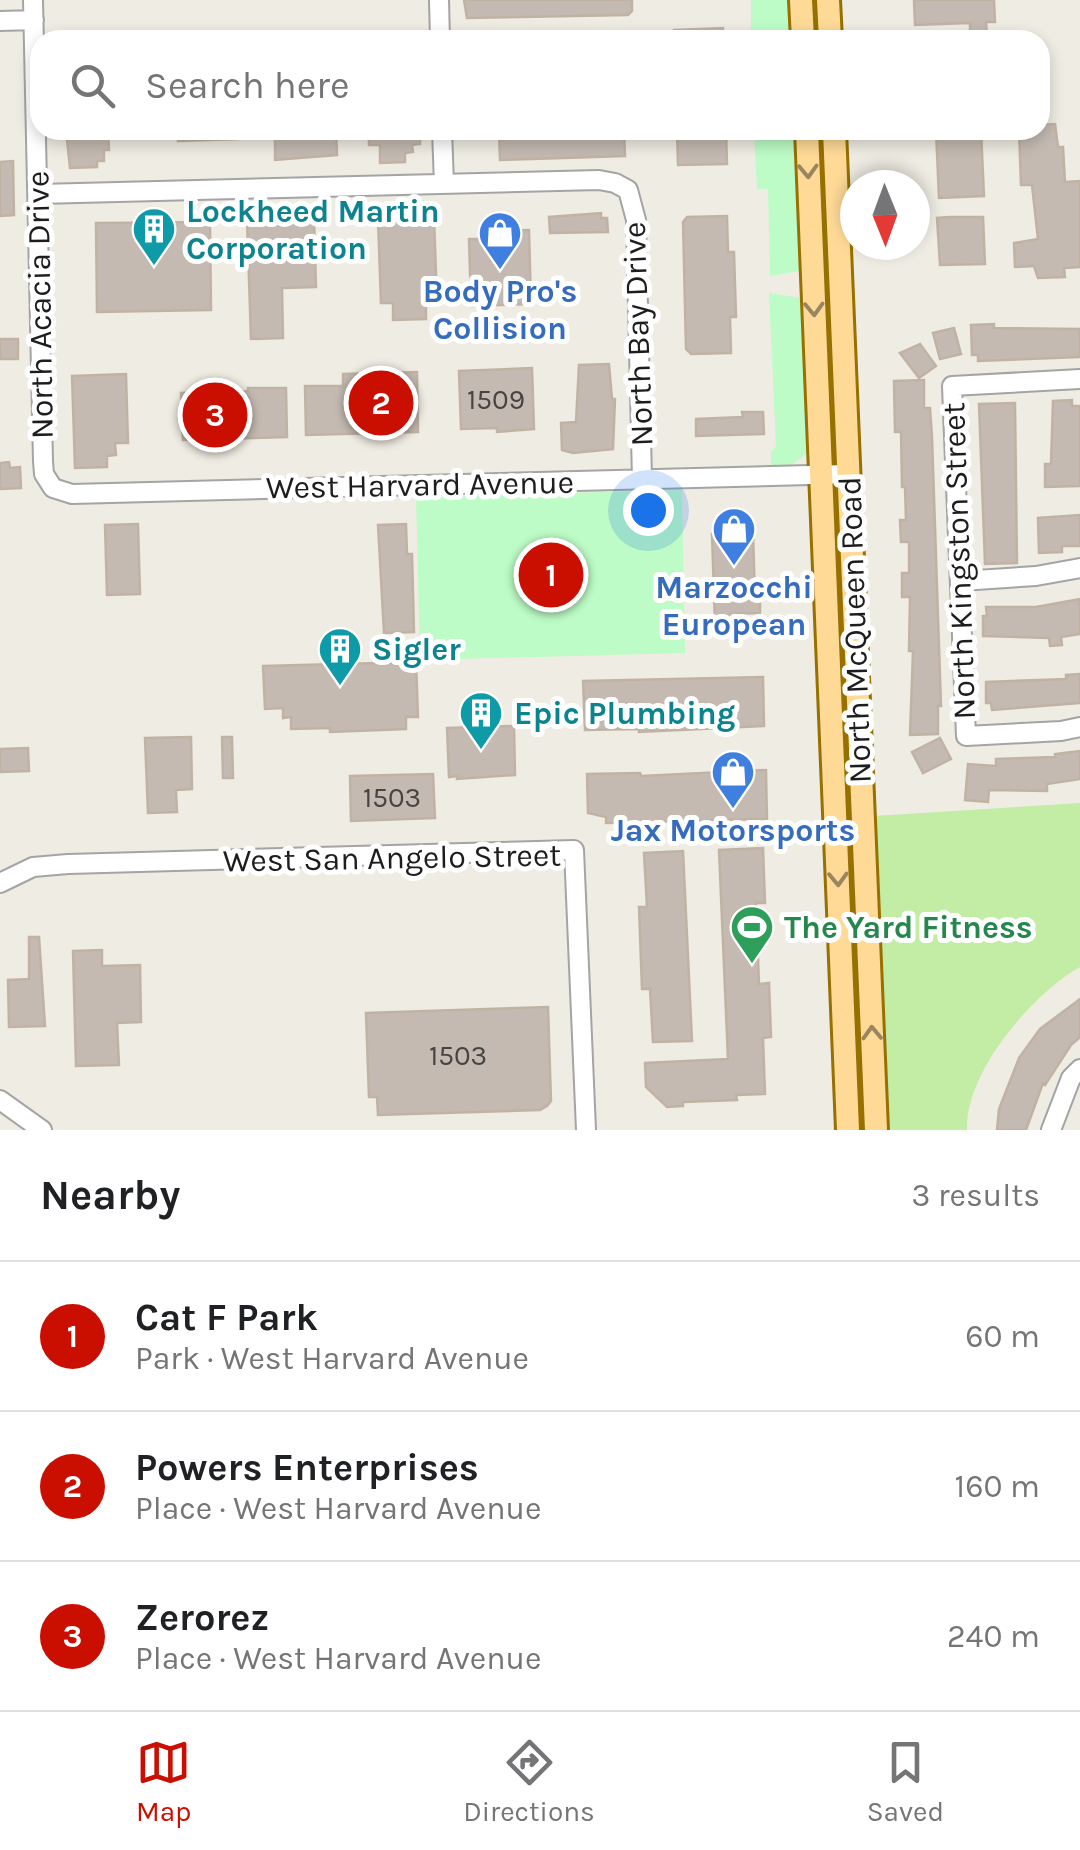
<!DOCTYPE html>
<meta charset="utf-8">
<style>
:root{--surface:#fff;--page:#f2f2f2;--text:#202124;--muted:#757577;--line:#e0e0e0;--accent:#ca0f00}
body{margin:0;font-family:Karla,sans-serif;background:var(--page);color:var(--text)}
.compass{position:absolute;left:840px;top:170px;width:90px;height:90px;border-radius:50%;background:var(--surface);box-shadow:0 5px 15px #0003;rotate:179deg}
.you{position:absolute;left:648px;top:510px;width:35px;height:35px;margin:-25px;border:8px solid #fff;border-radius:50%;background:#1a73e8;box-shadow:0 0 0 15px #1a73e833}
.badge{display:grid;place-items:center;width:65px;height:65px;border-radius:50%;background:var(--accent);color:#fff;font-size:32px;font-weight:700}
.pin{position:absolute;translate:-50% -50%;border:5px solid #fff;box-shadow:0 2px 10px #0006}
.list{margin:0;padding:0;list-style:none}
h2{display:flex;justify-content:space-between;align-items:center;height:130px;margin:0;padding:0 40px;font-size:42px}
h2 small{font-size:32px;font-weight:400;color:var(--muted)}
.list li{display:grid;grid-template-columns:65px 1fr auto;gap:30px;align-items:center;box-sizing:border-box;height:150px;padding:0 40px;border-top:2px solid var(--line)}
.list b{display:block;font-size:38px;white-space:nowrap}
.list p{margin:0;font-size:32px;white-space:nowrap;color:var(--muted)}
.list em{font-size:32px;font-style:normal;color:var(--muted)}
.icon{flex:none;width:55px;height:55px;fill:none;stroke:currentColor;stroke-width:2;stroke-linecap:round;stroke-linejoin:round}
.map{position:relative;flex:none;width:1080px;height:1130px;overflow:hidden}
.search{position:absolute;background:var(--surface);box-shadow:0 5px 15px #0003;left:30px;right:30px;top:30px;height:110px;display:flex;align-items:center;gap:25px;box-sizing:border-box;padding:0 35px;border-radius:30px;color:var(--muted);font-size:38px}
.sheet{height:580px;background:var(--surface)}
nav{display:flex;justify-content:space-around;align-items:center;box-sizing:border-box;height:140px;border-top:2px solid var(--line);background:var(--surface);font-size:28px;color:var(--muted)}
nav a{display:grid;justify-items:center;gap:5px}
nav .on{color:var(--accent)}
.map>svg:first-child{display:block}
.grass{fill:#c3eca5}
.park{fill:#bdfcc6}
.building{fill:#c4bab2;stroke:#c1b3a4;stroke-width:2.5}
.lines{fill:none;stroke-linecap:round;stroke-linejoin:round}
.minor-casing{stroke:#a4a4a4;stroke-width:22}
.major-casing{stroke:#967000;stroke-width:28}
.minor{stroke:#fff;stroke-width:18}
.major{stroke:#ffda97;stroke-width:22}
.oneway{stroke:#998560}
.labels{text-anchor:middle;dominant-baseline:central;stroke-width:10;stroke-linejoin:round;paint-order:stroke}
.number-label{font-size:28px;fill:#474442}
.culture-label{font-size:32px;font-weight:bold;fill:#0d838f;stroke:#fff;text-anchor:start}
.shop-label{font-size:32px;font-weight:bold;fill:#366cbe;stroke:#fff}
.street-label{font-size:32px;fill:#1d1d1d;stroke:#fff}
.leisure-label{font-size:32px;font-weight:bold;fill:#27864d;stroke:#fff;text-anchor:start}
</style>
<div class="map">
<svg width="1080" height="1130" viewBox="0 0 1080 1130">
<rect width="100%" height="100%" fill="#efece3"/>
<!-- grass -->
<path class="grass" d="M1080 803V967C1032 994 965 1072 967 1130H888L874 816Z"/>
<!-- park -->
<path class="park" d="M751 0H788L789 40H751Z
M754 130H793L799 271 770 276 768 189H757Z
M769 293 801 298 807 453 792 465H771V452L776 447Z
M682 490 685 653 420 660 416 497Z"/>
<!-- building -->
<path class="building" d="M464 0H632V11L628 15 467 18Z
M914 0H994L995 22H986L987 35 970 36V23L915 25Z
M723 28V40H675L674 30Z
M1055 124 1058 147H1063L1065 182 1080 181V267L1064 268 1065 277 1038 278 1034 266 1015 267 1014 243 1038 239 1032 185H1021L1019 130H1040V125Z
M66 130H108L109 150H104V161H97V167L70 168Z
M177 130H238V139L178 141Z
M275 130H336L337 155 275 160Z
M369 130H420V144L412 145 413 152 405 153V162L380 163V145H369Z
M499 130H624L625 156 500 160Z
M677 130H726L727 164 678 165Z
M936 130H981L984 196 939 198Z
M13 161 14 215 0 216V162Z
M601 213V218H607L608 232 550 233 549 217Z
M727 216 728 252H734L736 317H730L731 353 691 354 686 349 683 222 687 217Z
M949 217H983L985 264 940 265 937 218Z
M314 218 316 287 282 288 283 338 251 339 247 220Z
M434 218 437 302H426V319L393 320V303H381L378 220Z
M210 222 211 310 97 312 96 223Z
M529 230 531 304 471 306 469 239H485V231Z
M994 324V328L1080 329V357L978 361V355H972L971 325Z
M954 328 961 354 940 359 933 333Z
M0 339H18V359H0Z
M920 344 936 366 919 378 900 353Z
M609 364 612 399H615L613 449 573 453 562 450 561 423 576 422 579 365Z
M532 368 534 429 497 432V428L461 429 459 371Z
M417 372 418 432 306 435 305 386H343V374Z
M126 374 128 443H115L116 455 107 456V467L75 468 72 376Z
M924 380V408H930L932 437 941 706H938V734L910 735 913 651H909L910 597H902V573H909V542H901L900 520H906L905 487H902L901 432H895L894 381Z
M248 388H286L287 437 183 440 181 393 248 391Z
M1072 400V406H1080V486L1045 487V464H1051L1053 401Z
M1015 403 1017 563 985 564 979 404Z
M742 412H763L764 434 696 436V419L743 417Z
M9 462 10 468 20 467 21 488 0 489V463Z
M1080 515V546H1062V552L1039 553 1038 518Z
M138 524 140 594 107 595 105 525Z
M406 524 407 554H412L414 632 384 633 378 525Z
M753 532 755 600H760V613L730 614V624L715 625 712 534Z
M1080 599V634L1061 637 1062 645 1050 646 1049 638 983 636V616H987L986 607H1036Z
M416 662 418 717H406V729L330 732V728L291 729V717L283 718V708L265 709 263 666Z
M1080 674V703L992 710 991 703H986V682L1066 679V675Z
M763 677 764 726 639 732V729L585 730 583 681Z
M514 726 515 775 457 779V776L449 777 447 728Z
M191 737 192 789 176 790 177 812 148 813 145 738Z
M222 737H232L233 778H223Z
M940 738 951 759 923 773 912 752Z
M28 748 29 771 0 772V749Z
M1080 751V779L1047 784V791L989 790 988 802 965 800 968 764 996 766V759L1055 757V754Z
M766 770 767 819 606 823V817L588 813 587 774 640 773 641 776Z
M433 774 435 818 351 821 350 776Z
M763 848 765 903H756L759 984 769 983 771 1037 763 1038 765 1094 736 1095 737 1100 683 1102V1106L667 1107 646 1087 645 1063 728 1059 719 850Z
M683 851 692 1041 653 1042 650 989H642L639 907H647L644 853Z
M29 937H39L45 1026 9 1027 8 980 29 979Z
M102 950V966L140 965 141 1022 117 1023 119 1065 76 1066 73 951Z
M1080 999V1037L1071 1045 1045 1085 1043 1083 1026 1130H997L999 1109 1019 1058 1040 1029Z
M548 1007 551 1101 547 1106 540 1110 378 1115 377 1097H369L366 1013Z"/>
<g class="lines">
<!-- minor casing -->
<g class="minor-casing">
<path id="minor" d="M33 0 43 461 44 474 53 488 72 494 848 474
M439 0 440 40
M0 21 34 20
M442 130 444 184
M39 194 599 180 615 183 628 190 636 220 642 479
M1080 379 952 386 966 736 1061 731 1080 727
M961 581 1036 576 1080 568
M0 883 33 867 68 864 574 850 586 1130
M0 1100 42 1130
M1051 1130 1071 1078 1080 1069"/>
</g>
<!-- major casing -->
<g class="major-casing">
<path id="major" d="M801 0 803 40
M828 0 830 40
M807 130 848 1130
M834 130 876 1130"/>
</g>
<!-- minor -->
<use href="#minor" class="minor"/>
<!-- major -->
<use href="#major" class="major"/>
</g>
<!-- one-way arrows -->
<defs><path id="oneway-chevron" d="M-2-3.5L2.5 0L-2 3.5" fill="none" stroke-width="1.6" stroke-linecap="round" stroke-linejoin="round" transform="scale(2.5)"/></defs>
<g class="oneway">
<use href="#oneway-chevron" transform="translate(808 171) rotate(88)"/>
<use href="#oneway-chevron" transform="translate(814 309) rotate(88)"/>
<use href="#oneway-chevron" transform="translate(838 879) rotate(88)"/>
<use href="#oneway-chevron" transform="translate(872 1033) rotate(-92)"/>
</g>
<!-- icons -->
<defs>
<g id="building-pin" transform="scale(2.25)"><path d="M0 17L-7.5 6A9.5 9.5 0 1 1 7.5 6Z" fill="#0f9aa8" stroke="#fff"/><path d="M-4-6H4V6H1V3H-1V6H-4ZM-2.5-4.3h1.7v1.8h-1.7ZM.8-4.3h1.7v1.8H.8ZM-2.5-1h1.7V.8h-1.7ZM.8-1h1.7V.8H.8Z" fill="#fff"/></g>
<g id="shop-pin" transform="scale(2.25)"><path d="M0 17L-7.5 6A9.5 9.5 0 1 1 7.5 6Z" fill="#3f7fe0" stroke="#fff"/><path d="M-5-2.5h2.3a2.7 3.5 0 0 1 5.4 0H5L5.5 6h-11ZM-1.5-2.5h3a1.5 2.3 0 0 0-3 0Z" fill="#fff"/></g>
<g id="stadium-pin" transform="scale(2.25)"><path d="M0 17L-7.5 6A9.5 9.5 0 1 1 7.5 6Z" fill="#2e9e5b" stroke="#fff"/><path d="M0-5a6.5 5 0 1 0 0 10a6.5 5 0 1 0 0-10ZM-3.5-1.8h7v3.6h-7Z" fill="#fff"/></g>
</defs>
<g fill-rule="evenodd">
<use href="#building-pin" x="154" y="229"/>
<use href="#shop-pin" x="500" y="233"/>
<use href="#shop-pin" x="734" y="529"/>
<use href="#building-pin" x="340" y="649"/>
<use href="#building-pin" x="481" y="713"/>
<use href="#shop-pin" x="733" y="772"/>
<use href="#stadium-pin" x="752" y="927"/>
</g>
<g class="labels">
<!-- number labels -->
<g class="number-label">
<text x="496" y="399">1509</text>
<text x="392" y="797">1503</text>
<text x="458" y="1055">1503</text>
</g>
<!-- culture labels -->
<g class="culture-label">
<text x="186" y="211">Lockheed Martin<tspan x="186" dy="37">Corporation</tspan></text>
<text x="372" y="649">Sigler</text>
<text x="514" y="713">Epic Plumbing</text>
</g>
<!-- shop labels -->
<g class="shop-label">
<text x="500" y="291">Body Pro's<tspan x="500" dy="37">Collision</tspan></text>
<text x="734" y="587">Marzocchi<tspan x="734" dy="37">European</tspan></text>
<text x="733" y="830">Jax Motorsports</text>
</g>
<!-- street labels -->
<g class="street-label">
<text transform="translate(40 305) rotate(-91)">North Acacia Drive</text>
<text transform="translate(638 334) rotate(-92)">North Bay Drive</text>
<text transform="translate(420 485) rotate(-1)">West Harvard Avenue</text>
<text transform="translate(959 561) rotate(-92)">North Kingston Street</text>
<text transform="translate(855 630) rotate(-92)">North McQueen Road</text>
<text transform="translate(392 858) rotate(-1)">West San Angelo Street</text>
</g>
<!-- leisure labels -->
<g class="leisure-label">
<text x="784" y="927">The Yard Fitness</text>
</g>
</g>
</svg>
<svg class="compass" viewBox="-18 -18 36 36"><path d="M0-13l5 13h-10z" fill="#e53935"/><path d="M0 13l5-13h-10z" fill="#757577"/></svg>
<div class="you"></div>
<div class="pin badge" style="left:551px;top:575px">1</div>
<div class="pin badge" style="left:381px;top:403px">2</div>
<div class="pin badge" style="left:215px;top:415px">3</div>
<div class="search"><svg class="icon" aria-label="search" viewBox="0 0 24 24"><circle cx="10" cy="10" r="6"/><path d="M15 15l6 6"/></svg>Search here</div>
</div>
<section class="sheet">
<h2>Nearby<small>3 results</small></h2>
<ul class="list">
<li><span class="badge">1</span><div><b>Cat F Park</b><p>Park · West Harvard Avenue</p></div><em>60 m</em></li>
<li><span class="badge">2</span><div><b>Powers Enterprises</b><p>Place · West Harvard Avenue</p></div><em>160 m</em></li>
<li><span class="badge">3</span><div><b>Zerorez</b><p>Place · West Harvard Avenue</p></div><em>240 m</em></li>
</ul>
</section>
<nav>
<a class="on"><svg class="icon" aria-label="map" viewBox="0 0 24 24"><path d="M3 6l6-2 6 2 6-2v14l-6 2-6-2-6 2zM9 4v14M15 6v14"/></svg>Map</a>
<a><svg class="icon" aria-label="directions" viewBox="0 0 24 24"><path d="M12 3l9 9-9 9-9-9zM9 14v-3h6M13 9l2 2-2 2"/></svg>Directions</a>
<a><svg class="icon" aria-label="saved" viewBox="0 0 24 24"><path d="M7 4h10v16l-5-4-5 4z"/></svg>Saved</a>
</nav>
